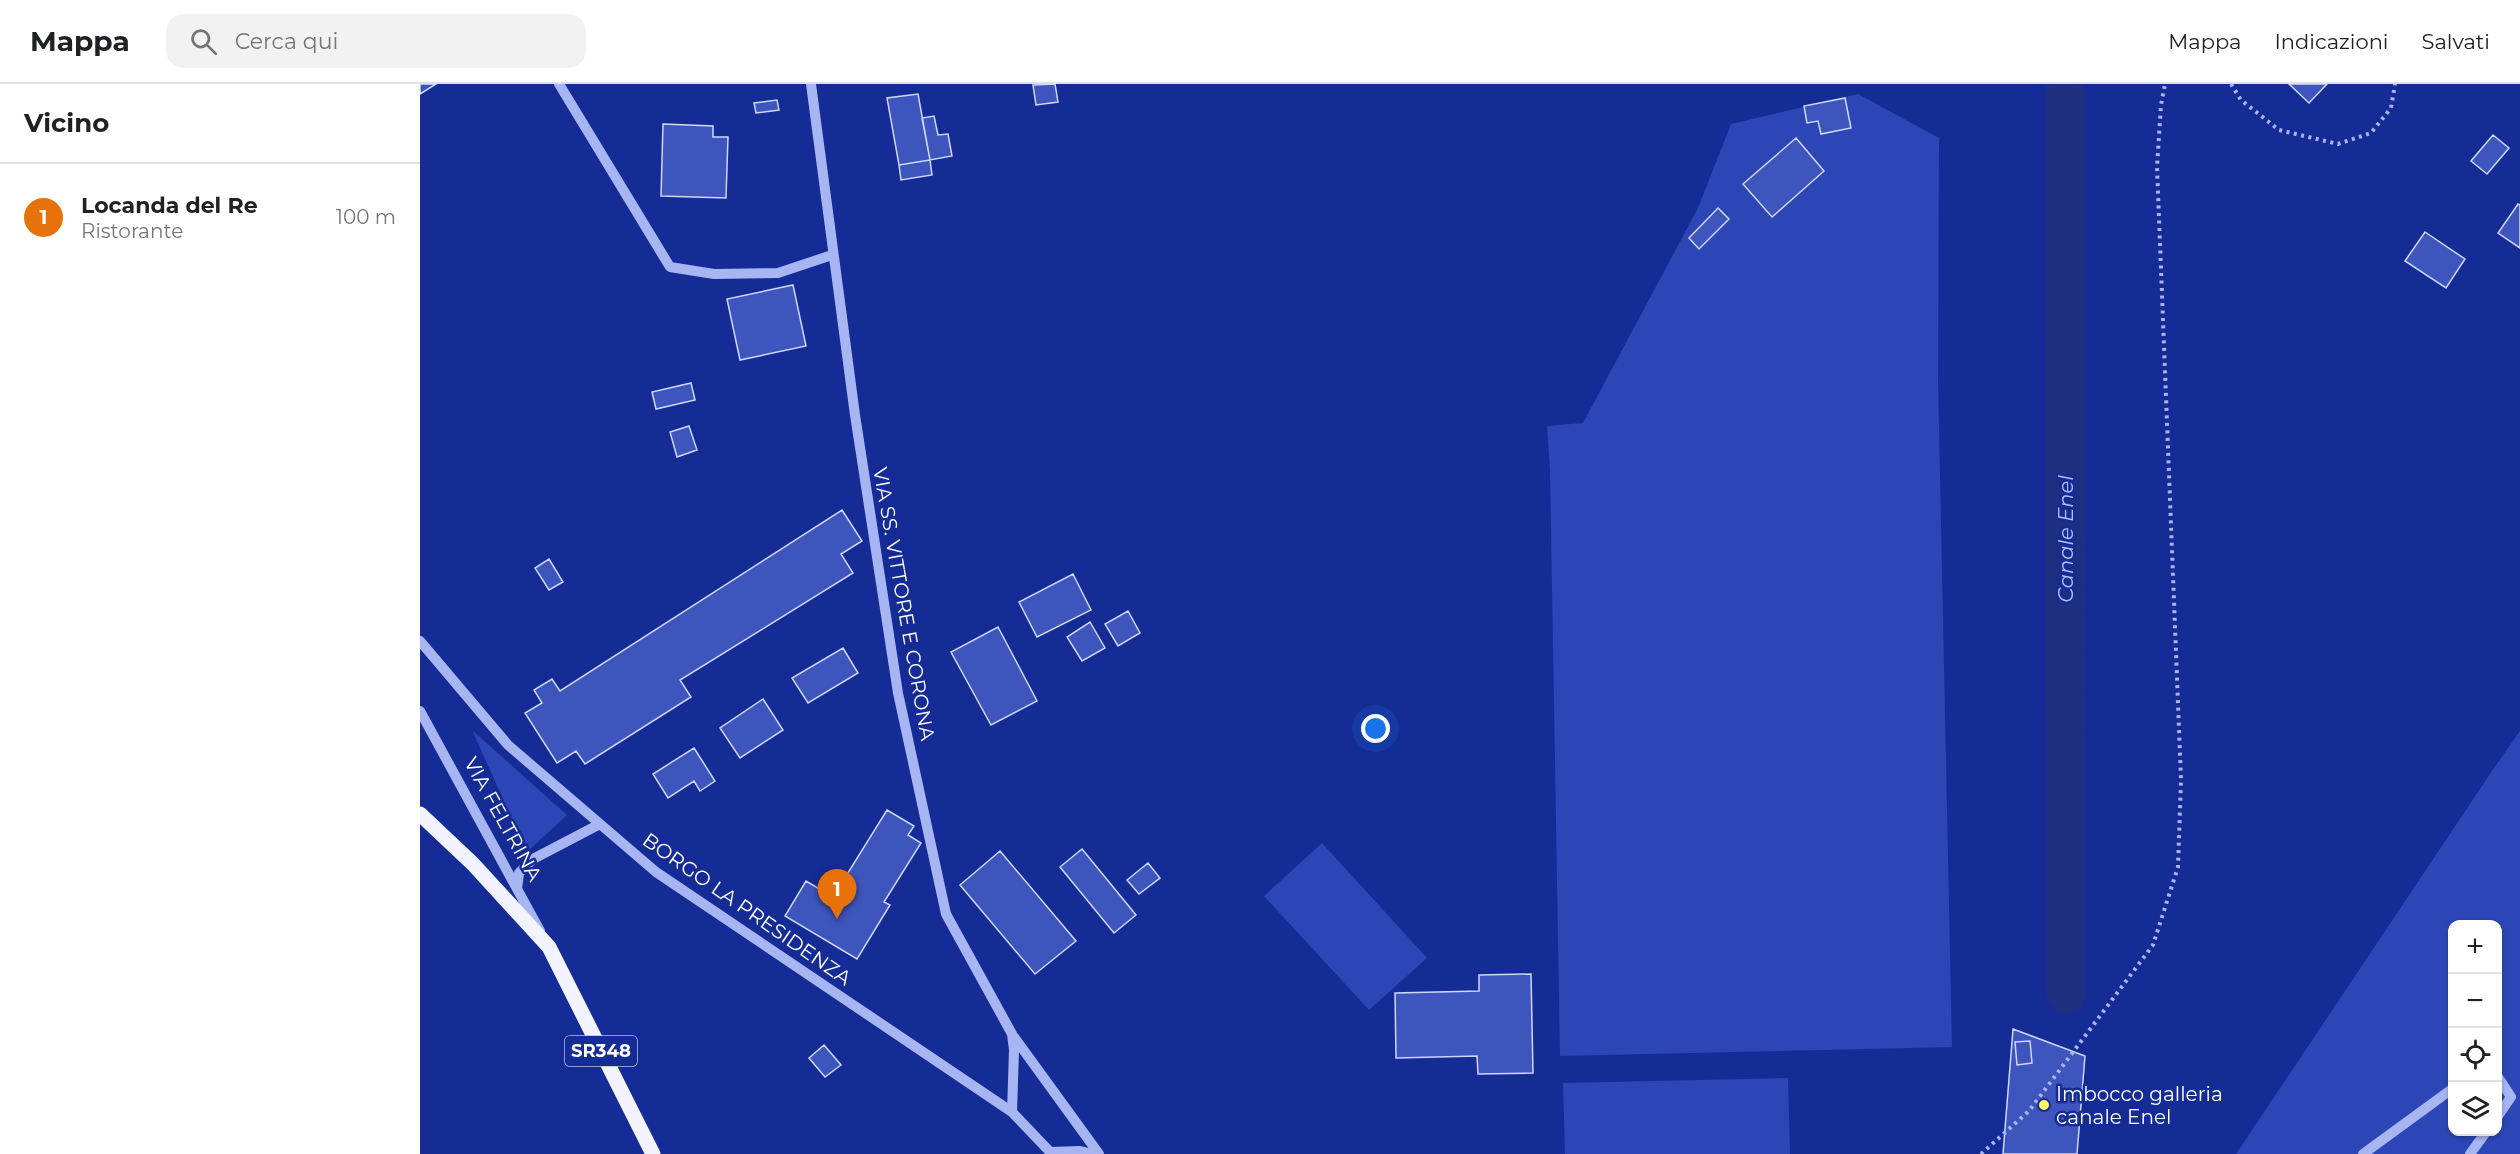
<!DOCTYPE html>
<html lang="it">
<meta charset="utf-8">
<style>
:root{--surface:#fff;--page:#f2f2f2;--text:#202124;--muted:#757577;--line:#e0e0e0;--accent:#848343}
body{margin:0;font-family:Montserrat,sans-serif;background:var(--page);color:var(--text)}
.controls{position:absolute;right:18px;bottom:18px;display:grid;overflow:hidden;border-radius:12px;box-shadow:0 2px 4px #0004}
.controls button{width:54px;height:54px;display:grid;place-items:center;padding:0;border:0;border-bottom:2px solid var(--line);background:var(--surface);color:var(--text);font:30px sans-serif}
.you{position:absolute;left:956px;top:645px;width:21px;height:21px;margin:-15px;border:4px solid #fff;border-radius:50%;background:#1a73e8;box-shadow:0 0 0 9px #1a73e833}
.badge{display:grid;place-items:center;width:39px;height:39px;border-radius:50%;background:var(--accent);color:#fff;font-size:20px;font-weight:700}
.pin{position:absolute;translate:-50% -50px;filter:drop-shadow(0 2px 3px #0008)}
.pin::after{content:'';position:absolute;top:32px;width:21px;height:18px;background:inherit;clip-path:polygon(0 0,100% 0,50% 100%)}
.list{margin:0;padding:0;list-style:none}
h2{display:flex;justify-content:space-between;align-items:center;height:78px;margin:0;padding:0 24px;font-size:26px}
h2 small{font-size:20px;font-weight:400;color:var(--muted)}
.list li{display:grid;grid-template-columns:39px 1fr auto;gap:18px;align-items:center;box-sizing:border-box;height:108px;padding:0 24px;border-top:2px solid var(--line)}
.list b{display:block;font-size:22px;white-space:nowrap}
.list p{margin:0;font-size:20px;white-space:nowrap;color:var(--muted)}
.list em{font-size:20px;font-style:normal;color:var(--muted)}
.icon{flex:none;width:33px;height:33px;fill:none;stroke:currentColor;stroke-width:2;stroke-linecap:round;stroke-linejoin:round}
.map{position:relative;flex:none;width:2100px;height:1070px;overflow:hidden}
header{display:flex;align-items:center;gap:36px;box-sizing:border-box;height:84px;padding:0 30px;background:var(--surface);border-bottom:2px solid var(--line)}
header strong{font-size:28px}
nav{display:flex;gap:33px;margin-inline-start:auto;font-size:21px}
.search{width:420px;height:54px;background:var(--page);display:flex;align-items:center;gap:15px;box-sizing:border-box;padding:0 21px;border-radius:18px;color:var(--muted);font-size:22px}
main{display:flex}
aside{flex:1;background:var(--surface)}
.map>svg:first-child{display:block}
.green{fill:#2c46b6;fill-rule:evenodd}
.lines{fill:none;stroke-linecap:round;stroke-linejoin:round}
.canal{stroke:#1e2e80;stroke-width:39}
.building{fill:#3e55be;stroke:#ced7fc;stroke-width:1.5}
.path{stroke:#a7b5f2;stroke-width:4;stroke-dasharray:3 4.5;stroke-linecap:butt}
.minor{stroke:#a7b5f2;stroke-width:10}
.major{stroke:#f2f3ff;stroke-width:15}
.poi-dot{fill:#fffb68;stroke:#152c96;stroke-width:2}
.labels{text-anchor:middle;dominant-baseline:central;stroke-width:5;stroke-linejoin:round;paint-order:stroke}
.shield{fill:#152c96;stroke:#b9c0e0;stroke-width:1.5}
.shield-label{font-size:18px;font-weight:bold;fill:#fff}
.street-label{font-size:20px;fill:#fff;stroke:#152c96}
.poi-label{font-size:20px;fill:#fff;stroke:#152c96;text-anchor:start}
.water-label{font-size:21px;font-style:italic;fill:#b3c1f8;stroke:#152c96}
</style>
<header>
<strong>Mappa</strong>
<div class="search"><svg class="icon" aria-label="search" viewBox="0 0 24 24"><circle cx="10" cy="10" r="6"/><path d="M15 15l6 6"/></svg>Cerca qui</div>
<nav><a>Mappa</a><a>Indicazioni</a><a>Salvati</a></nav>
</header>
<main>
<aside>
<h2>Vicino<small></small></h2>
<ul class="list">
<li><span class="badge" style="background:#e8710a">1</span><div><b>Locanda del Re</b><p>Ristorante</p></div><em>100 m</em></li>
</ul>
</aside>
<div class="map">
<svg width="2100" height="1070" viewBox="0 0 2100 1070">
<rect width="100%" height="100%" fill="#152c96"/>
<!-- green -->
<path class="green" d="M1438 10 1519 54 1518 295 1532 963 1140 972 1130 386 1127 342 1163 339 1278 124 1311 40Z
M52 646 147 731 107 768Z
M2100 647V1070H1816L2074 684ZM2032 840H2078V1048H2032Z
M902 759 1007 874 949 926 844 812Z
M1368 994 1370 1070H1145L1143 999Z"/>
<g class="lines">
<!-- canal -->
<path class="canal" d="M1645 0 1646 910"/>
</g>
<!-- building -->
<path class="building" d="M0 0H16L0 10Z
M635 0 638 18 616 21 613 1Z
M1869 0H1907L1889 19Z
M498 10 510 76 479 81 467 14Z
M1425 14 1431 44 1401 50 1398 37 1387 39 1384 22Z
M357 16 359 26 336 29 334 19Z
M514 32 518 51 528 50 532 72 510 76 502 34Z
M243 40 293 42V53H308L306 114 241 112Z
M2073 51 2089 64 2067 90 2051 77Z
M1376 54 1404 87 1352 133 1323 100Z
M510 76 512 91 481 96 479 81Z
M2098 120 2100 121V164L2078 149Z
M1298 124 1309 135 1279 165 1269 154Z
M2005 148 2045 175 2026 204 1985 177Z
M373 201 386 262 320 276 307 215Z
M271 299 275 316 236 325 232 308Z
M269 342 277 366 257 373 250 348Z
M422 426 442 457 421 470 433 489 260 596 271 613 165 680 156 667 137 679 105 629 122 619 114 606 132 595 140 607Z
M129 475 143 498 129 506 115 484Z
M653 490 671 526 617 553 599 518Z
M708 527 720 549 698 562 685 540Z
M670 538 685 564 662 577 647 553Z
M578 543 617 617 571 641 531 568Z
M423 564 438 589 388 619 372 594Z
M343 615 363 646 320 674 300 644Z
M274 664 295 697 280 707 274 697 248 714 233 690Z
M467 726 494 742 488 751 501 759 464 818 470 821 437 875 365 832 386 797 413 813Z
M662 765 716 831 694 849 640 783Z
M580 767 656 857 615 890 540 801Z
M728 779 740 794 719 810 707 796Z
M1111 890 1113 989 1058 990 1057 972 976 974 975 909 1059 907V891Z
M1593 945 1665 972 1657 1070H1583Z
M1610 957 1612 979 1597 981 1595 958Z
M404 961 421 981 405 993 389 974Z"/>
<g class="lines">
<!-- path -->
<path class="path" d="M1811 0 1821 16 1859 46 1918 60 1951 49 1971 24 1975 0
M1561 1070 1609 1027 1733 861 1758 783 1761 696 1737 83 1741 21 1745 0"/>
<!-- minor -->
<path class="minor" d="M139 0 250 183 294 190 358 189 412 171
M391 0 435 331 478 609 526 830 592 950 594 966 592 1028
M0 557 88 661 236 788 592 1028 632 1070
M0 627 120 847
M97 805 99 789 113 775 180 740
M594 953 679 1070
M2078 993 2091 1013 2078 1032
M630 1068 660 1067 673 1070
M1943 1070 2032 1005
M2050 1070 2066 1048"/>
<!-- major -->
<path class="major" d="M0 730 53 780 129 863 233 1070"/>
</g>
<!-- markers -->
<circle class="poi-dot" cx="1624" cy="1021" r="6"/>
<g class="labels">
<!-- shield labels -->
<rect class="shield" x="145" y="952" width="72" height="30" rx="4.5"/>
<g class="shield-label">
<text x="181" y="967">SR348</text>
</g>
<!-- street labels -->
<g class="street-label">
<text transform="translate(484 520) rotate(80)">VIA SS. VITTORE E CORONA</text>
<text transform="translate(83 735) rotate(61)">VIA FELTRINA</text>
<text transform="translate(327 825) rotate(35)">BORGO LA PRESIDENZA</text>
</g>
<!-- poi labels -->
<g class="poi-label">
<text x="1636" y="1010">Imbocco galleria<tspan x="1636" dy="23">canale Enel</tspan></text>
</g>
<!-- water labels -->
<g class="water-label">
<text transform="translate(1645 455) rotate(-90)">Canale Enel</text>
</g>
</g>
</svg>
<div class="controls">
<button>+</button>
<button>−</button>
<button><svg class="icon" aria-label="locate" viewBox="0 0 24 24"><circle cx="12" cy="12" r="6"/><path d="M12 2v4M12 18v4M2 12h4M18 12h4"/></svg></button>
<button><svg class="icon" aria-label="layers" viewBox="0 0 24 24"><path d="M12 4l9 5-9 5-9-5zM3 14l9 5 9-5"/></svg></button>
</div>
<div class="you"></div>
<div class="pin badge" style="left:417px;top:835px;background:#e8710a">1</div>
</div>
</main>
